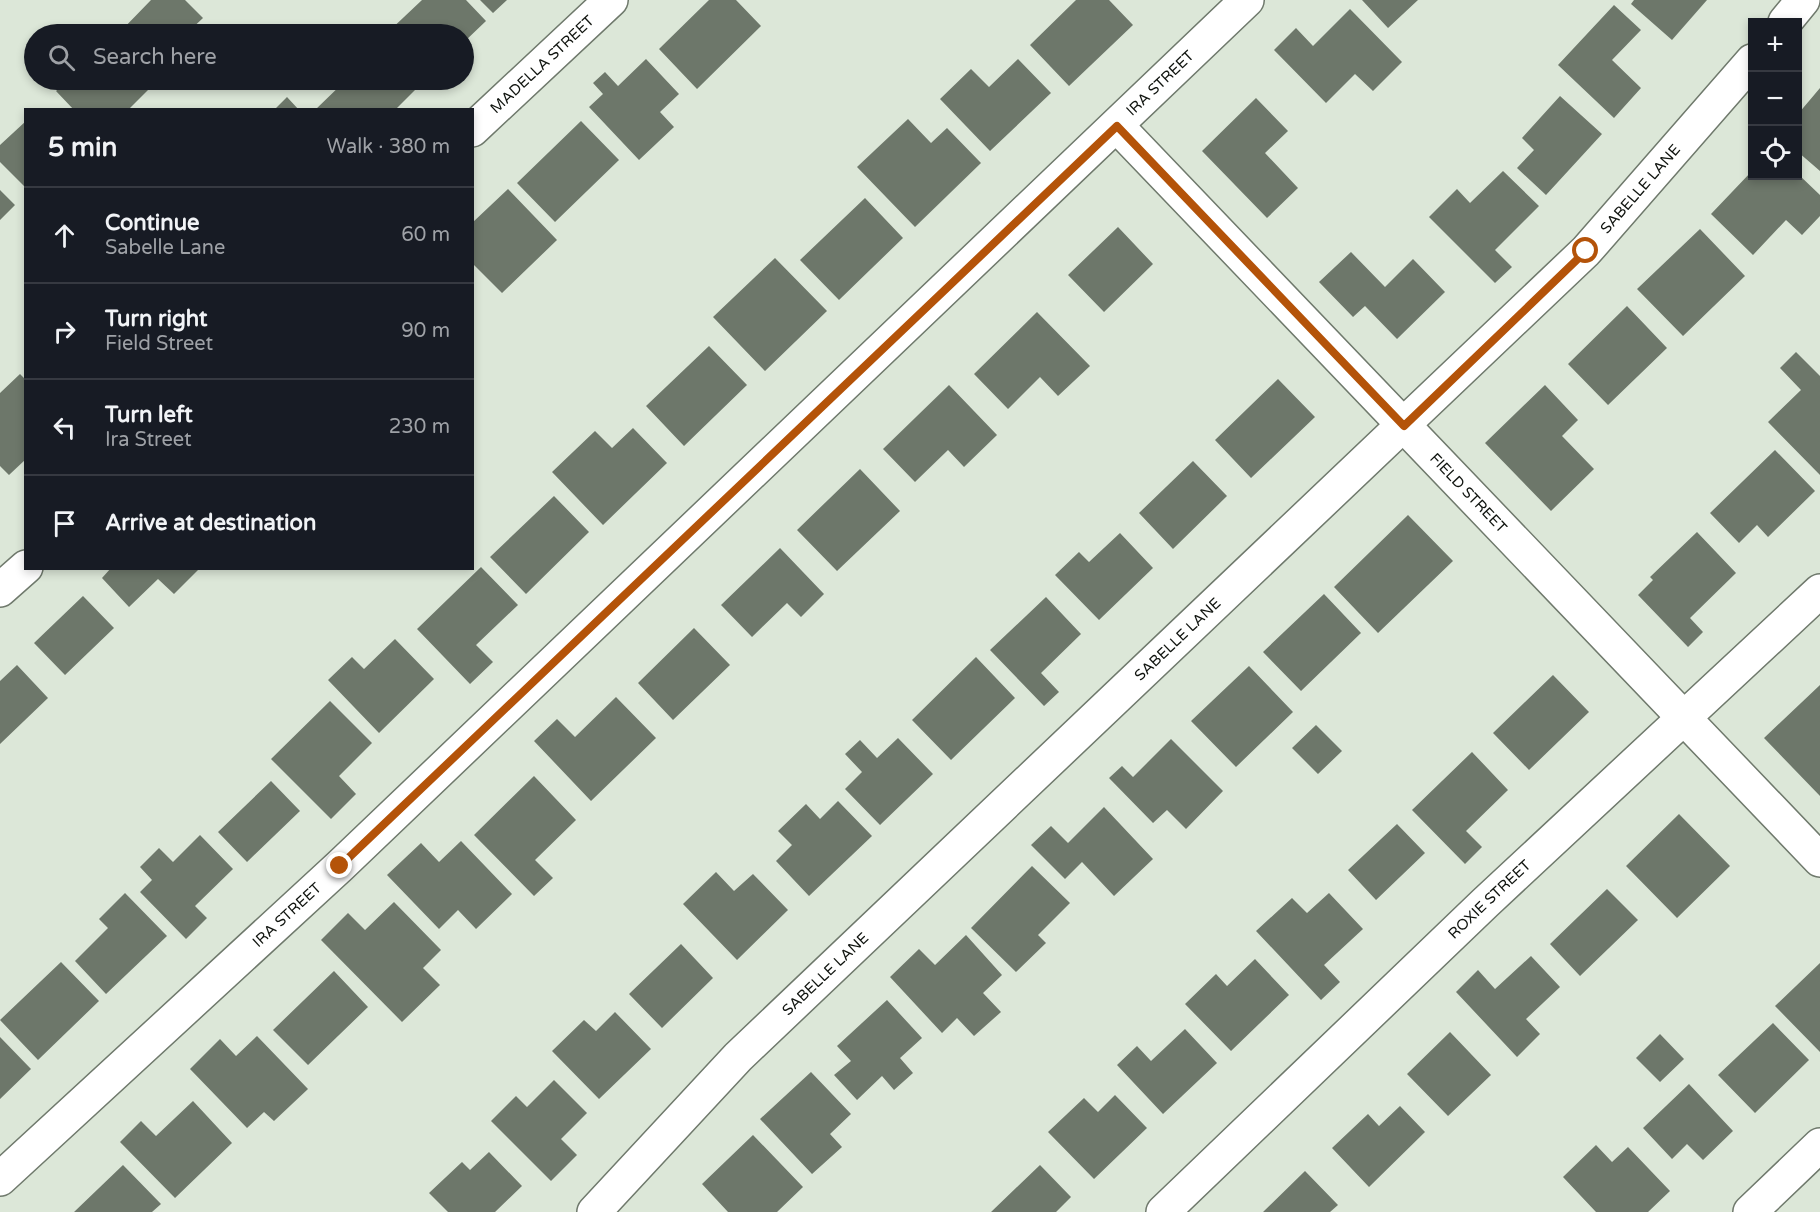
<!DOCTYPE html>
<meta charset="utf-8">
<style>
:root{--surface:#171b24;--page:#242831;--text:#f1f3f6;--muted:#9ea1a6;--line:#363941}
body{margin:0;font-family:"Varela Round",sans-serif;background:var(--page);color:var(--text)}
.controls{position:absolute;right:18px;top:18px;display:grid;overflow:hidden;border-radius:0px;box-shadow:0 3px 9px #0003}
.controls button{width:54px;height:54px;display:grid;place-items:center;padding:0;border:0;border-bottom:2px solid var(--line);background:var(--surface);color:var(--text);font:30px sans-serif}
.stop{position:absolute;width:18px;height:18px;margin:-14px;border:4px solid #b45309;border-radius:50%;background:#fff}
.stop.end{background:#b45309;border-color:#fff;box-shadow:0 2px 6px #0008}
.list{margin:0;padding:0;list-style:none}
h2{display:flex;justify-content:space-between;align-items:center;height:78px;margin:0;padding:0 24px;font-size:26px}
h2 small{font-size:20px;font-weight:400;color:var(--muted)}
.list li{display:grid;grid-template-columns:39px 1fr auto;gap:18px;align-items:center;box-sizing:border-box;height:96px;padding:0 24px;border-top:2px solid var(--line)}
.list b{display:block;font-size:22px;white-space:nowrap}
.list p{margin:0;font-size:20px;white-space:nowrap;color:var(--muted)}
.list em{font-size:20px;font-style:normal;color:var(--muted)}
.icon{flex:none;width:33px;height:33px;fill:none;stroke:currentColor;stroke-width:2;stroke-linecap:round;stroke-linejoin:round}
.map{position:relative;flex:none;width:1820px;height:1212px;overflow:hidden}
.search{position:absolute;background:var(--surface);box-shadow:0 3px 9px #0003;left:24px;top:24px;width:450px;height:66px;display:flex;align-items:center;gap:15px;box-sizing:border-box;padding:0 21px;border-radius:33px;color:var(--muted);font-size:22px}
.panel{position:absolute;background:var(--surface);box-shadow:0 3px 9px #0003;left:24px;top:108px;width:450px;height:462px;border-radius:0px}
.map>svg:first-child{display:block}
.building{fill:#6d776a}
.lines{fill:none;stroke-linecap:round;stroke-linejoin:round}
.minor-casing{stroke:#6f796c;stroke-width:36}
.minor{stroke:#fff;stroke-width:33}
.route{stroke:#b45309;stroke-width:8}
.labels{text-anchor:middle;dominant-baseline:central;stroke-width:5;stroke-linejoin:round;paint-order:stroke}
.street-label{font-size:15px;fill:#10140f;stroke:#fff}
</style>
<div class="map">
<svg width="1820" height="1212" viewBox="0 0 1820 1212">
<rect width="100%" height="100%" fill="#dce7d8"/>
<!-- building -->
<path class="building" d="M151 0H185L203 18 186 34H118Z
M422 0H466L486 21 464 42V34H386Z
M480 0H507L493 13Z
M709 0H736L761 26 697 89 659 49Z
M1076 0H1109L1133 25 1069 86 1030 45Z
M1362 0H1418L1388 28Z
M1634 0H1707L1672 40 1631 4Z
M1614 5 1641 30 1612 60 1641 88 1614 118 1558 65Z
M1350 9 1402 62 1373 91 1355 74 1326 103 1274 50 1296 28 1313 46Z
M646 59 679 94 660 112 674 127 639 160 589 107 603 94 593 83 605 72 618 86Z
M1018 59 1051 93 990 151 940 99 971 69 989 87Z
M68 80H137L148 90 128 110H74L56 91Z
M346 80H409L417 88 395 110H315Z
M1820 88V171L1798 152V114Z
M1560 96 1602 134 1546 195 1517 168 1534 150 1522 138Z
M287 97 299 110H274Z
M1256 98 1288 131 1265 153 1298 188 1267 218 1202 151Z
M908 119 931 143 947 128 981 163 915 227 857 167Z
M26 121V188L0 162V145Z
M581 121 619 160 555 222 517 183Z
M1503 171 1539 206 1495 250 1512 267 1495 283 1429 217 1457 189 1470 203Z
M1752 171V176L1798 174 1820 195V216L1802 235 1786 220 1753 255 1711 214Z
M508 189 557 240 502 293 472 263V223Z
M0 190 15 205 0 220Z
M865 198 903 238 839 300 800 260Z
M1118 227 1153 264 1104 312 1068 275Z
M1700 229 1745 276 1683 336 1637 289Z
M1351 252 1385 287 1413 259 1445 292 1397 339 1365 306 1353 317 1319 282Z
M775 258 827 311 765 371 713 317Z
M1627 306 1667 348 1608 405 1568 364Z
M1037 312 1090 366 1058 396 1040 377 1008 409 974 374Z
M709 346 747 385 684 446 646 406Z
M1796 352 1820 376V475L1768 422 1801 390 1780 368Z
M20 374 26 380V459L9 475 0 466V393Z
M1278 379 1315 417 1251 478 1215 440Z
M949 385 997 435 964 467 948 450 915 482 883 449Z
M1545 385 1578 420 1562 436 1594 469 1551 511 1485 443Z
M633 428 667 463 603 525 552 472 595 431 612 448Z
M1775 450 1815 491 1768 537 1757 525 1739 543 1710 513Z
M1193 461 1227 496 1173 549 1139 513Z
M860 469 900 511 837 571 797 530Z
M554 496 589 532 526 594 490 557Z
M1408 515 1453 561 1378 633 1334 587Z
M1697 532 1736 573 1690 618 1703 632 1688 647 1638 595 1653 580 1650 577Z
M1120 533 1153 568 1099 620 1055 575 1079 552 1089 562Z
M780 548 824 594 801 617 787 603 752 637 721 605Z
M481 567 518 605 476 645 493 662 470 684 417 629Z
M111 568H200L174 594 158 579 129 607 102 578Z
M1324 594 1361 633 1301 691 1263 652Z
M83 596 114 628 65 675 34 643Z
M1046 597 1081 634 1041 673 1059 692 1044 706 990 650Z
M694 628 730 665 673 720 638 683Z
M395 639 434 679 379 733 328 680 352 657 364 669Z
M976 657 1015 698 951 760 912 720Z
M17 665 48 698 0 744V681Z
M1249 666 1293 712 1236 767 1191 721Z
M1553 675 1589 712 1529 770 1493 733Z
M1820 685V796L1764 738Z
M616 697 656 738 591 801 534 741 557 719 575 737Z
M330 701 372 743 339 776 356 794 331 819 271 759Z
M1316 725 1342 751 1318 774 1292 748Z
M898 738 933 774 880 825 845 789 862 772 845 754 860 740 877 758Z
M1171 739 1223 791 1186 829 1167 810 1153 823 1109 778 1122 766 1133 777Z
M1472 752 1508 790 1466 831 1482 847 1465 864 1412 810Z
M534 776 576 820 535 860 553 878 534 896 474 835Z
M271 781 300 811 247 862 218 832Z
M838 801 872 836 809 896 776 861 792 845 778 831 806 804 820 819Z
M1104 807 1153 859 1114 896 1082 862 1065 879 1031 845 1051 826 1068 843Z
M1679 814 1730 866 1677 918 1626 866Z
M1397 824 1425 853 1376 900 1348 870Z
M200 835 233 869 195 906 207 918 186 939 140 892 152 880 140 867 159 848 173 862Z
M461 841 512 894 476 929 458 910 439 929 387 875 421 843 439 862Z
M1032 866 1070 903 1038 935 1046 943 1016 972 971 928Z
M716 872 734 891 753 874 788 910 737 960 683 904Z
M1607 889 1638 920 1580 976 1550 944Z
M125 893 167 936 106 994 75 961 108 928 99 919Z
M1329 893 1363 929 1324 965 1340 982 1321 1000 1256 931 1292 898 1307 913Z
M394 902 441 950 423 968 440 985 402 1022 321 940 348 913 365 930Z
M966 935 1002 975 983 993 1001 1012 974 1036 957 1018 942 1033 890 977 919 949 935 965Z
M681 944 713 978 662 1028 629 994Z
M1531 956 1560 987 1526 1019 1540 1034 1517 1057 1456 992 1478 970 1495 989Z
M1255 959 1289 995 1231 1051 1185 1004 1216 974 1227 986Z
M61 962 99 1001 38 1060 0 1020Z
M1820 963V1052L1775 1006Z
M334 971 368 1007 308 1065 273 1030Z
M887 1000 922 1038 900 1058 913 1073 894 1090 882 1076 857 1100 834 1075 851 1061 837 1046Z
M615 1012 651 1049 599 1099 552 1051 584 1020 596 1031Z
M1773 1023 1809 1060 1755 1113 1718 1075Z
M1185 1029 1217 1063 1163 1114 1117 1065 1137 1046 1151 1061Z
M1450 1032 1491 1075 1448 1116 1407 1074Z
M1660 1034 1684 1059 1660 1082 1636 1058Z
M257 1036 308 1089 274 1121 264 1112 247 1128 190 1069 220 1039 236 1056Z
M0 1037 31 1069 0 1099Z
M811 1072 851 1114 830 1134 842 1147 812 1174 760 1119Z
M554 1080 587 1113 561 1139 577 1155 551 1181 491 1121 516 1096 527 1107Z
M1689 1084 1733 1131 1703 1160 1687 1144 1672 1159 1643 1128Z
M1115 1095 1147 1128 1094 1179 1048 1132 1084 1098 1098 1112Z
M193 1101 232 1143 175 1198 120 1142 141 1121 156 1136Z
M1400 1106 1425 1132 1369 1187 1332 1148 1368 1114 1379 1126Z
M753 1135 803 1187 777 1212H728L702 1184Z
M1596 1145 1612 1162 1628 1147 1670 1191 1648 1212H1596L1563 1177Z
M489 1152 522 1186 495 1212H448L429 1193 462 1162 470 1170Z
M123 1165 161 1204 152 1212H74Z
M1040 1165 1071 1197 1056 1212H991Z
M1305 1171 1338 1205 1330 1212H1263Z"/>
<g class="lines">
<!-- minor casing -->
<g class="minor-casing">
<g id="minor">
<path d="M1785 22 1803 0"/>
<path id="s1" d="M1117 126 1820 860"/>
<path id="s2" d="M472 130 611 0"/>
<path d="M0 590 26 567"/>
<path id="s3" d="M0 1179 340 866 1247 0"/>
<path id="s4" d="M594 1212 738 1057 1586 251 1752 61"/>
<path id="s5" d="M1163 1212 1485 903 1820 591"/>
<path d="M1750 1212 1820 1145"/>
</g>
</g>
<!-- minor -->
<use href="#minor" class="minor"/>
</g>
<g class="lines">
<!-- route -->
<path class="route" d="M340 866 1117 126 1404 426 1586 251"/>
</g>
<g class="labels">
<!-- street labels -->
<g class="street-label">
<text stroke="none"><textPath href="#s2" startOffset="96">MADELLA STREET</textPath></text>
<text stroke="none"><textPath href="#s3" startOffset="1596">IRA STREET</textPath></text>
<text stroke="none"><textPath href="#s4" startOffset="1464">SABELLE LANE</textPath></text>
<text stroke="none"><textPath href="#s1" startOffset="508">FIELD STREET</textPath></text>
<text stroke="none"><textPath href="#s4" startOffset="818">SABELLE LANE</textPath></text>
<text stroke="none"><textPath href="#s5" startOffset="452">ROXIE STREET</textPath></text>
<text stroke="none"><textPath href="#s3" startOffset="390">IRA STREET</textPath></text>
<text stroke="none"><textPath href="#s4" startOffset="332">SABELLE LANE</textPath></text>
</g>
</g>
</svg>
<div class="controls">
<button>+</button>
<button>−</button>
<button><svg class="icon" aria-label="locate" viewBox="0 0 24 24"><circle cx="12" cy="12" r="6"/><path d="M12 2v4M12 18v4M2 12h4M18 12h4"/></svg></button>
</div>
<div class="stop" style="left:1586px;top:251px"></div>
<div class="stop end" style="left:340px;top:866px"></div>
<div class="search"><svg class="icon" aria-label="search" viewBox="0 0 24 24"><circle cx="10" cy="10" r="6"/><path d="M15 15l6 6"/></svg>Search here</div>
<section class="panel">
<h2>5 min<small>Walk · 380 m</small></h2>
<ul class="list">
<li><svg class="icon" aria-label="ahead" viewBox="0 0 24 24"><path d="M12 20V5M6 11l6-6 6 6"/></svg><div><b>Continue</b><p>Sabelle Lane</p></div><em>60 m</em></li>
<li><svg class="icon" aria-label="right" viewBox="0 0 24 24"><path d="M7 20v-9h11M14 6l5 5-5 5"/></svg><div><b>Turn right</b><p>Field Street</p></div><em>90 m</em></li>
<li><svg class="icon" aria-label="left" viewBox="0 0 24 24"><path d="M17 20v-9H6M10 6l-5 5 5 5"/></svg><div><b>Turn left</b><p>Ira Street</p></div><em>230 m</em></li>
<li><svg class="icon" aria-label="arrive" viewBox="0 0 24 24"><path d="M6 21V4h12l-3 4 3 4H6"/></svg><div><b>Arrive at destination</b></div></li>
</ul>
</section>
</div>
